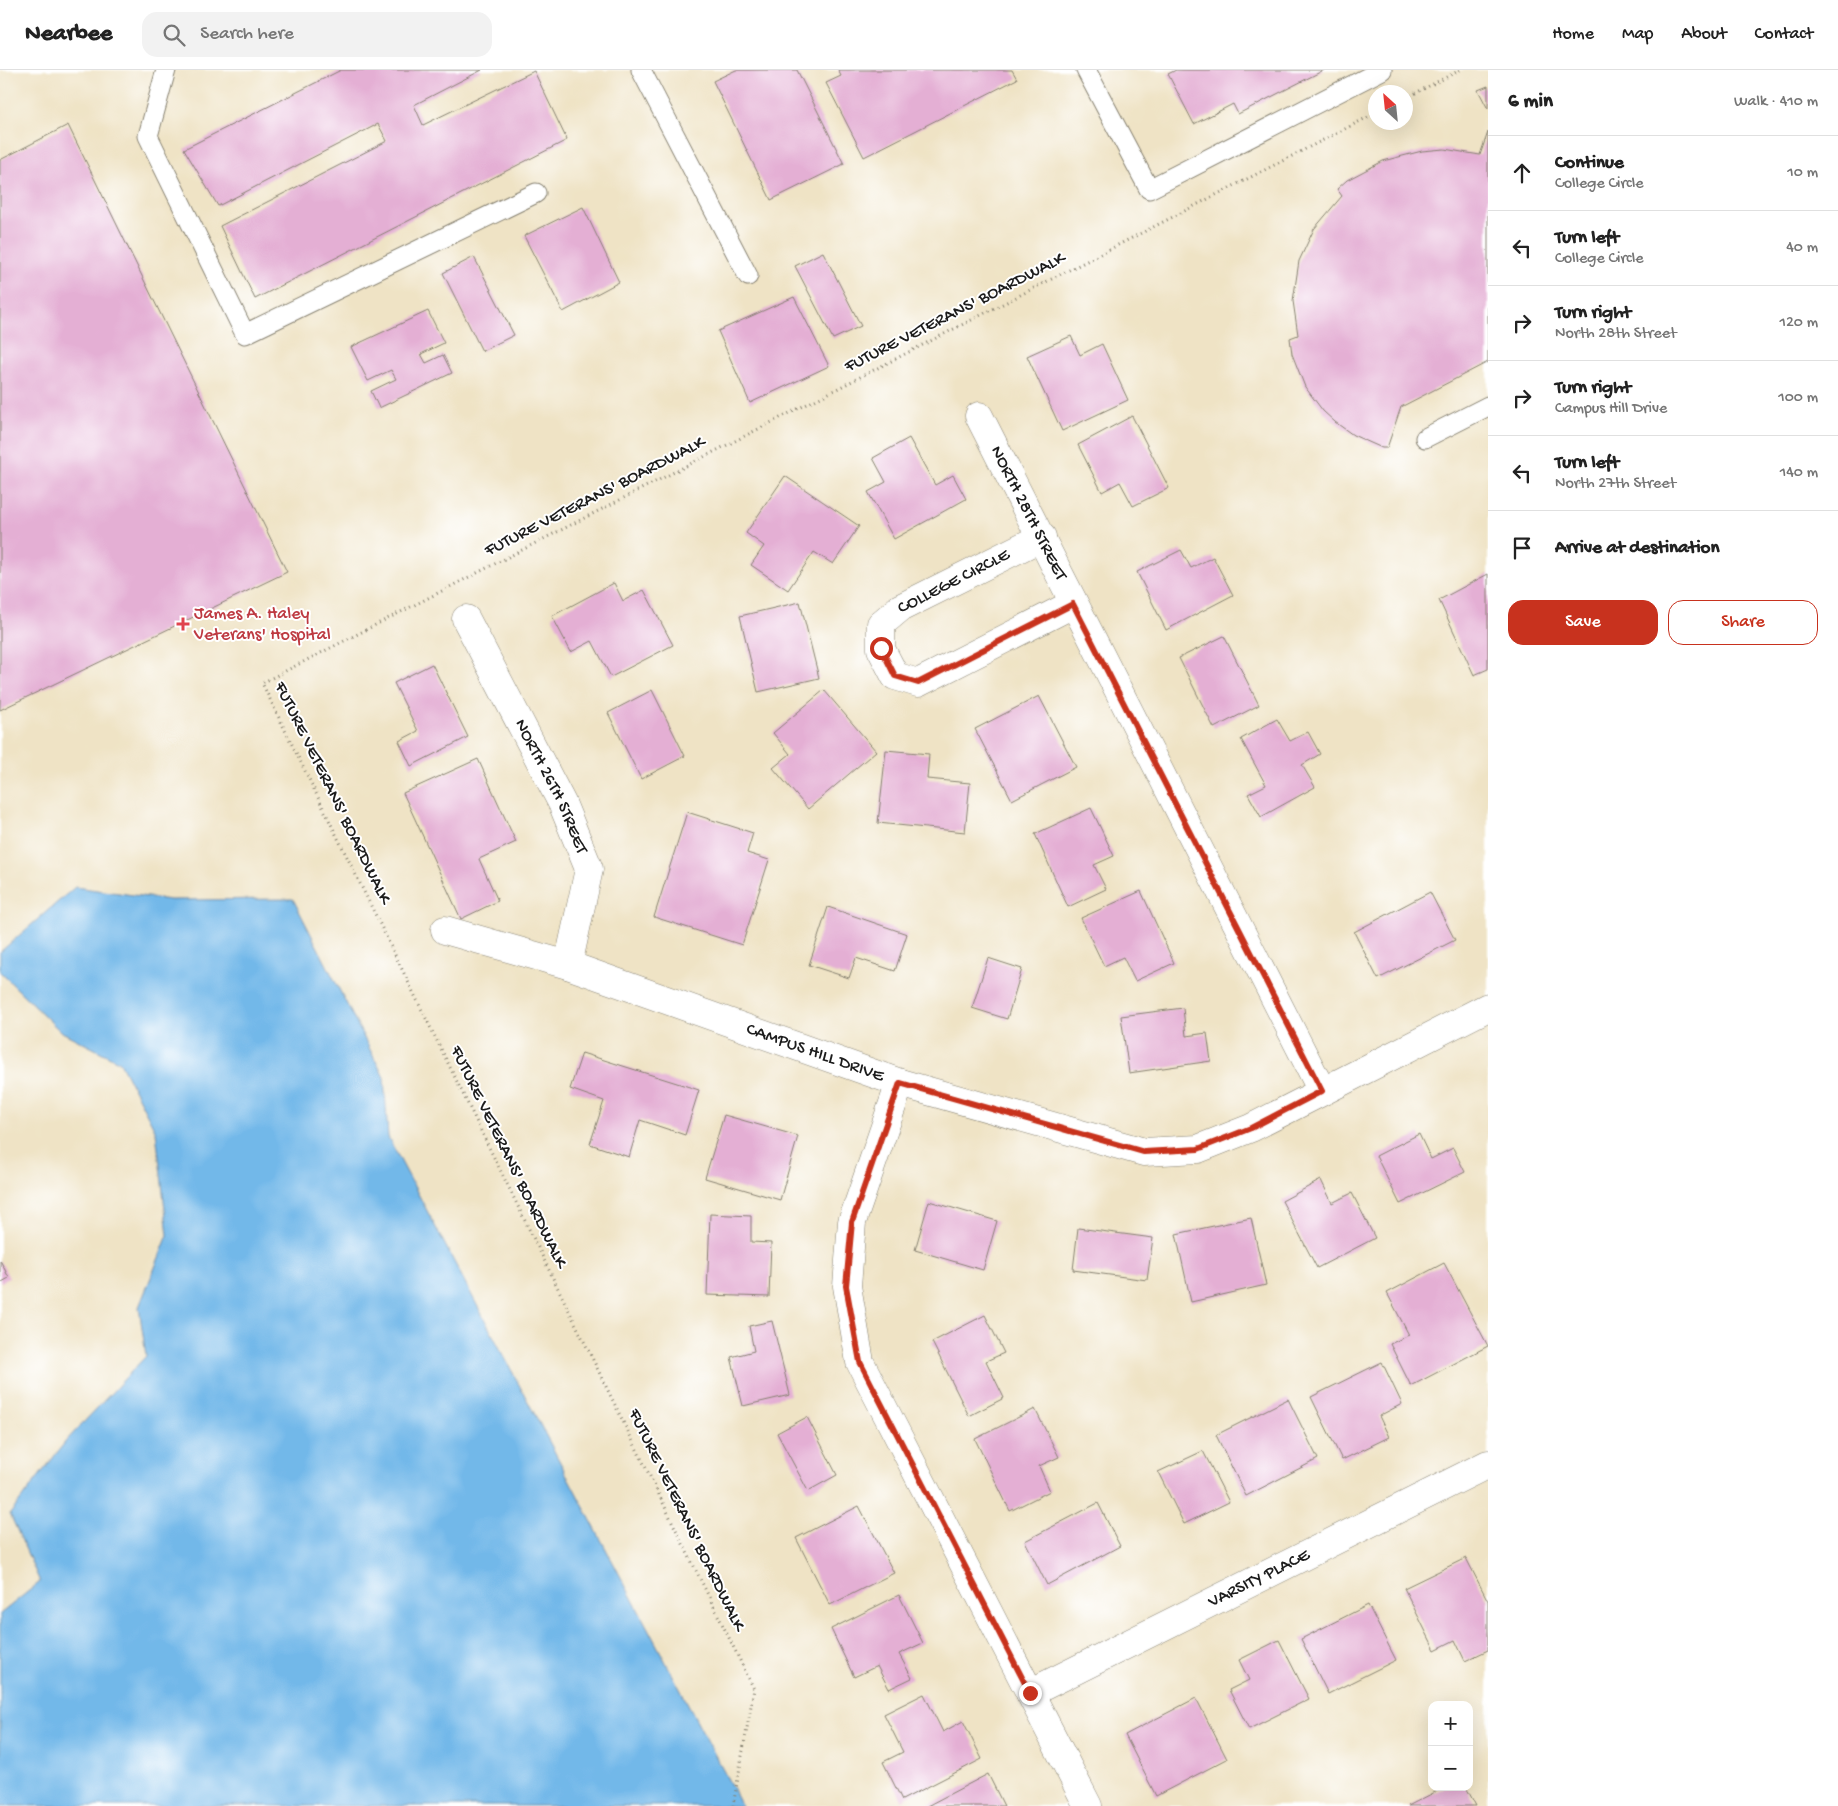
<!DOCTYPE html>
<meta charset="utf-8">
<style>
:root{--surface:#fff;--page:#f2f2f2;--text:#222;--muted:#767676;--line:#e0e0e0;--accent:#c8321e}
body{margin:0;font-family:"Gochi Hand",sans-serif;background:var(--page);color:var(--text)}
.controls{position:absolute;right:15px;bottom:15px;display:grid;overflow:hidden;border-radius:10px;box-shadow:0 5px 20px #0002}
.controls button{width:45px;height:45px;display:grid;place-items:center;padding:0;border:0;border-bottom:1px solid var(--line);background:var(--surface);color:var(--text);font:25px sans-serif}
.compass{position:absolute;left:1368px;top:15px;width:45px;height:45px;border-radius:50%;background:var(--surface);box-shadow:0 5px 20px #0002;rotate:333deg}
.stop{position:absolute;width:15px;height:15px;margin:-11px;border:4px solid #c8321e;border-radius:50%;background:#fff}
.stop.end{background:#c8321e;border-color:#fff;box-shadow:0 1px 5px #0008}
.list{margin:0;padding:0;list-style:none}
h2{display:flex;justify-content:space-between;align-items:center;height:65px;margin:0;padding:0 20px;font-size:21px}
h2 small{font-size:16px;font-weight:400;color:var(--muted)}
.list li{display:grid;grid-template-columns:32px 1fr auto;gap:15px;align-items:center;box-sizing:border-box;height:75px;padding:0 20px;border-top:1px solid var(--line)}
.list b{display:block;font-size:19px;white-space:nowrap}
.list p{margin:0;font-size:16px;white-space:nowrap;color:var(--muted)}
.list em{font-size:16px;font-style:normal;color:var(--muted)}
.actions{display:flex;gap:10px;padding:15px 20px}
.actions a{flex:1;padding:11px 0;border:1px solid var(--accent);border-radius:15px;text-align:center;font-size:18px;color:var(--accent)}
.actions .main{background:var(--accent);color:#fff}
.icon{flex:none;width:28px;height:28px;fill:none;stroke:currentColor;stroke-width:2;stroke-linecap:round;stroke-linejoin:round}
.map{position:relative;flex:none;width:1488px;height:1736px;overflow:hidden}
header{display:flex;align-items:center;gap:30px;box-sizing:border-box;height:70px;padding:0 25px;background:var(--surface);border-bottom:1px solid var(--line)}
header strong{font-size:24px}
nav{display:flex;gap:28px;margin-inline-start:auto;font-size:18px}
.search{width:350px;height:45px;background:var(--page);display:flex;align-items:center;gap:12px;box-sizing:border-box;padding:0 18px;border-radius:15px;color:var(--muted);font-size:19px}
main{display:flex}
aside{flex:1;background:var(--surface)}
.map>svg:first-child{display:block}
.water{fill:#72b8e9;stroke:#476a82}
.building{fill:#e4afd4}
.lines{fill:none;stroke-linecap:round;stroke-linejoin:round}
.service-casing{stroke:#868070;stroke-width:21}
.minor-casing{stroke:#868070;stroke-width:29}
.path{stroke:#868070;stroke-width:3;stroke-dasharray:1 4;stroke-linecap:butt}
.service{stroke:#fff;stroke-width:19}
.minor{stroke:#fff;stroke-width:28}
.route{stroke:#c8321e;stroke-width:6}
.health-dot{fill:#e0444e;stroke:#fff;stroke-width:2}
.labels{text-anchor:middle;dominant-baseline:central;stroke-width:4;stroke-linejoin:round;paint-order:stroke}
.street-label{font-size:18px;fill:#1c1c1c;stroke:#fff}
.health-label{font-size:18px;fill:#be3a42;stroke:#fff;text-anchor:start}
</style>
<header>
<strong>Nearbee</strong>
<div class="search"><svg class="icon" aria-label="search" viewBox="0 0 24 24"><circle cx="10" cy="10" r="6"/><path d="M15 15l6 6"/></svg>Search here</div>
<nav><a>Home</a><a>Map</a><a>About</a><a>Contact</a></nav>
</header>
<main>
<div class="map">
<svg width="1488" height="1736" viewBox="0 0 1488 1736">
<rect width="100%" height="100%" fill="#fff"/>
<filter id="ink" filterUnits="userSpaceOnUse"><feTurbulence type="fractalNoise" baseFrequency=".02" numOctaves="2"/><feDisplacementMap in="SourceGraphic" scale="10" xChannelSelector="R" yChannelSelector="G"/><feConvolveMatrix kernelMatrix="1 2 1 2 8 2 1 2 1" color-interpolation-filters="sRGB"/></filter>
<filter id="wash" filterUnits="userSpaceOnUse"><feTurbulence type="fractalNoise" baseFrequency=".0096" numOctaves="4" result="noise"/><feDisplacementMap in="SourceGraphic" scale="20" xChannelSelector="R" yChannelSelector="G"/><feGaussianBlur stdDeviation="1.12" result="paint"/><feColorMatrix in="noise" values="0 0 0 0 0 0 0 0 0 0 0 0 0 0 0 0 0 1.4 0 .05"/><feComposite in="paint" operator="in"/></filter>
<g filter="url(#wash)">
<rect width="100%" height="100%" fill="#efe3c5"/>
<!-- water -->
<path class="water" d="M75 817 170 830 293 829 384 1007 388 1067 742 1736H0V1544L40 1512 10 1444 66 1371 146 1286 139 1237 168 1165 156 1062 120 992 60 961 0 902V882Z"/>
<g id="blocks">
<!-- building -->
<path class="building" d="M341 0H482L414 35 423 55 534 1 567 70 255 229 220 156 387 71 378 54 218 136 184 79Z
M736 0H797L844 94 771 130 713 11Z
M838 0H1012L1017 9 864 87 826 13 841 6Z
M1176 0H1324L1238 44 1233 34 1194 54 1168 4Z
M1488 16V39L1478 20Z
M68 55 287 502 0 640V90Z
M1488 62V292L1401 337 1387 378H1382L1353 365 1335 352 1323 341 1305 317 1292 284 1290 268 1298 265 1293 231 1299 191 1314 159 1342 126 1337 119 1347 110 1383 91 1422 81 1444 79 1480 85Z
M583 137 619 212 563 242 524 166Z
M823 182 861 256 833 269 795 196Z
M474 187 514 265 482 281 443 203Z
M794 227 829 296 750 333 718 261Z
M428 241 444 273 421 284 426 293 443 285 452 303 379 338 371 321 396 309 391 300 368 311 351 277Z
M1071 266 1080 285 1102 274 1128 330 1062 361 1027 286Z
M1132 346 1169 418 1133 436 1120 412 1102 422 1078 375Z
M909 368 935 415 953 405 966 429 894 469 868 422 886 412 873 388Z
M785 406 859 456 833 494 814 482 788 520 751 495 764 476 746 463Z
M1181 480 1191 498 1213 487 1233 525 1166 560 1137 502Z
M1488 504V599L1474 605 1439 530Z
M614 513 623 531 644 520 673 575 611 607 592 571 571 582 552 546Z
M800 532 819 608 758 622 740 546Z
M1224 566 1259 635 1214 658 1179 588Z
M432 594 468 667 411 696 399 671 418 661 394 613Z
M652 620 685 686 641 709 608 643Z
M824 620 876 681 808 739 773 698 790 684 773 663Z
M1039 626 1076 697 1012 730 975 659Z
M1277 649 1290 671 1308 662 1320 684 1302 695 1315 717 1261 747 1248 724 1266 715 1241 669Z
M886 680 929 684 927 709 970 713 965 762 878 753Z
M478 689 516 772 479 789 498 831 461 849 403 723Z
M1091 738 1114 786 1094 795 1106 819 1068 837 1035 764Z
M687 742 753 763 747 783 769 790 742 875 654 847Z
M1141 821 1174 893 1135 911 1123 887 1104 896 1081 848Z
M1430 822 1455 870 1378 909 1354 862Z
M828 837 907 864 895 901 856 888 849 908 809 895Z
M988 888 1022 899 1007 949 972 938Z
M1183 938 1186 966 1207 963 1211 991 1129 1003 1121 946Z
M582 983 699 1020 685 1065 640 1050 629 1087 590 1074 604 1031 570 1019Z
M724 1045 798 1066 780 1130 705 1108Z
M1419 1064 1431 1089 1453 1078 1465 1102 1400 1134 1376 1086Z
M1321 1110 1332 1133 1352 1123 1375 1168 1317 1198 1282 1131Z
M929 1131 997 1151 983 1200 915 1180Z
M710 1144 751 1146V1172L771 1173 769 1227 707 1225Z
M1251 1148 1266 1215 1191 1232 1176 1164Z
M1078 1158 1153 1168 1147 1210 1073 1200Z
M0 1190 9 1208 0 1213Z
M1444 1193 1488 1276 1411 1316 1390 1274 1409 1265 1387 1223Z
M985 1245 1004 1283 986 1291 1004 1328 969 1346 932 1272Z
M772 1251 790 1325 743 1336 731 1287 754 1281 749 1256Z
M1382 1292 1402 1334 1379 1346 1389 1367 1342 1390 1311 1327Z
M1288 1329 1318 1389 1246 1426 1216 1365Z
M1035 1339 1059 1387 1039 1396 1050 1421 1010 1441 975 1369Z
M807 1347 837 1405 808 1421 777 1363Z
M1203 1381 1229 1432 1184 1454 1158 1402Z
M1098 1433 1120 1476 1047 1515 1025 1471Z
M859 1436 894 1503 830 1535 796 1468Z
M1466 1488 1488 1531V1580L1465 1591 1455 1570 1435 1580 1404 1518Z
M899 1525 923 1573 899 1584 912 1608 889 1619 877 1596 854 1607 831 1559Z
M1368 1535 1396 1590 1328 1624 1301 1569Z
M1279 1570 1309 1629 1249 1659 1229 1620 1249 1610 1239 1590Z
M924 1624 943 1662 963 1651 982 1689 902 1730 883 1692 903 1682 884 1644Z
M1196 1628 1227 1689 1156 1726 1125 1665Z
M988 1704 1004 1736H927Z
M1445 1717H1466L1476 1736H1408Z"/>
</g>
</g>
<g filter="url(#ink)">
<use href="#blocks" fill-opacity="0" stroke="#868070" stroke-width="1"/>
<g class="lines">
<!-- service casing -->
<g class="service-casing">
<path id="service" d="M166 0 148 66 245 264 536 123
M641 0 748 206
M1086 0 1149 119 1382 0
M1425 368 1488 336"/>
</g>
<!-- minor casing -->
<g class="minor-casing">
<g id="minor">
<path id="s1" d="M979 346 1322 1021"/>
<path d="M1042 467 900 538 881 554V579L895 606 918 613 1073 534"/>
<path id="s2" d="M466 549 562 733 589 799 568 895"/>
<path id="s3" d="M445 860 568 895 900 1013 1144 1082 1198 1079 1251 1058 1488 937"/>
<path d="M900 1013 852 1152 847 1216 860 1292 1088 1736"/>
<path id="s4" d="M1030 1623 1488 1394"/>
</g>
</g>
<!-- path -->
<path class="path" d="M1406 28 1460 0
M733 1736 754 1619 262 613 1376 43"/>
<!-- service -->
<use href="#service" class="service"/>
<!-- minor -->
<use href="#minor" class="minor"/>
</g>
</g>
<g class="lines" filter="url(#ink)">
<!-- route -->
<path class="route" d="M881 578 895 606 918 613 1073 534 1322 1021 1251 1058 1198 1079 1144 1082 900 1013 852 1152 846 1216 860 1292 1030 1623"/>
</g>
<!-- markers -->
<path class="health-dot" d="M180.5 546.5h5v5h5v5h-5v5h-5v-5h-5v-5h5z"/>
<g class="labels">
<!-- street labels -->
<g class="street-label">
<text transform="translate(955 243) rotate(-27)">FUTURE VETERANS' BOARDWALK</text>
<text transform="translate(595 427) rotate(-27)">FUTURE VETERANS' BOARDWALK</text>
<text stroke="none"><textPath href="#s1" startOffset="109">NORTH 28TH STREET</textPath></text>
<text transform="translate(954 512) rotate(-27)">COLLEGE CIRCLE</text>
<text stroke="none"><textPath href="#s2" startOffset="188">NORTH 26TH STREET</textPath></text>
<text transform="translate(332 723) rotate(64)">FUTURE VETERANS' BOARDWALK</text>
<text stroke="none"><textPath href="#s3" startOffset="390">CAMPUS HILL DRIVE</textPath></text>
<text transform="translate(508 1087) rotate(64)">FUTURE VETERANS' BOARDWALK</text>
<text transform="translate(686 1450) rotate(64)">FUTURE VETERANS' BOARDWALK</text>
<text stroke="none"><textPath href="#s4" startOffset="256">VARSITY PLACE</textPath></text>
</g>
<!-- health labels -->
<g class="health-label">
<text x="194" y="544">James A. Haley<tspan x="194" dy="21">Veterans' Hospital</tspan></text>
</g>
</g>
</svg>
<div class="controls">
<button>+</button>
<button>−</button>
</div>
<svg class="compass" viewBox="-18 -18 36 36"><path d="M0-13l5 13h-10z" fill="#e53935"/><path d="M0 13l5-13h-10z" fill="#767676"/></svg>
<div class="stop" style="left:881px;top:578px"></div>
<div class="stop end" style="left:1030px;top:1623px"></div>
</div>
<aside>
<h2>6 min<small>Walk · 410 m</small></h2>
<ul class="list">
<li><svg class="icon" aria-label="ahead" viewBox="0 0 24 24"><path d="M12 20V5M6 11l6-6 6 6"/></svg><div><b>Continue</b><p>College Circle</p></div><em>10 m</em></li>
<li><svg class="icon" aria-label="left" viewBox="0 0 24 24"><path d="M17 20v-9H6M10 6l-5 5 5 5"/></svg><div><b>Turn left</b><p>College Circle</p></div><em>40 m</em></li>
<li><svg class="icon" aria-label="right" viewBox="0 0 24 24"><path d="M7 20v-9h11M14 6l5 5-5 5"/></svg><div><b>Turn right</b><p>North 28th Street</p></div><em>120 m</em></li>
<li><svg class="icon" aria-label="right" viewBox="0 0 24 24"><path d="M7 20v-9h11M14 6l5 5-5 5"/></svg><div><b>Turn right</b><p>Campus Hill Drive</p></div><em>100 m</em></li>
<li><svg class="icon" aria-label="left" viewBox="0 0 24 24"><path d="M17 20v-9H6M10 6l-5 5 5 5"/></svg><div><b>Turn left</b><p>North 27th Street</p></div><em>140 m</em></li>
<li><svg class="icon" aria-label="arrive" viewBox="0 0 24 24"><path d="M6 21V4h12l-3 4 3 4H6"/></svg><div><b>Arrive at destination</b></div></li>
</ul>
<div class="actions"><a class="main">Save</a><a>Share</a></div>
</aside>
</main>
